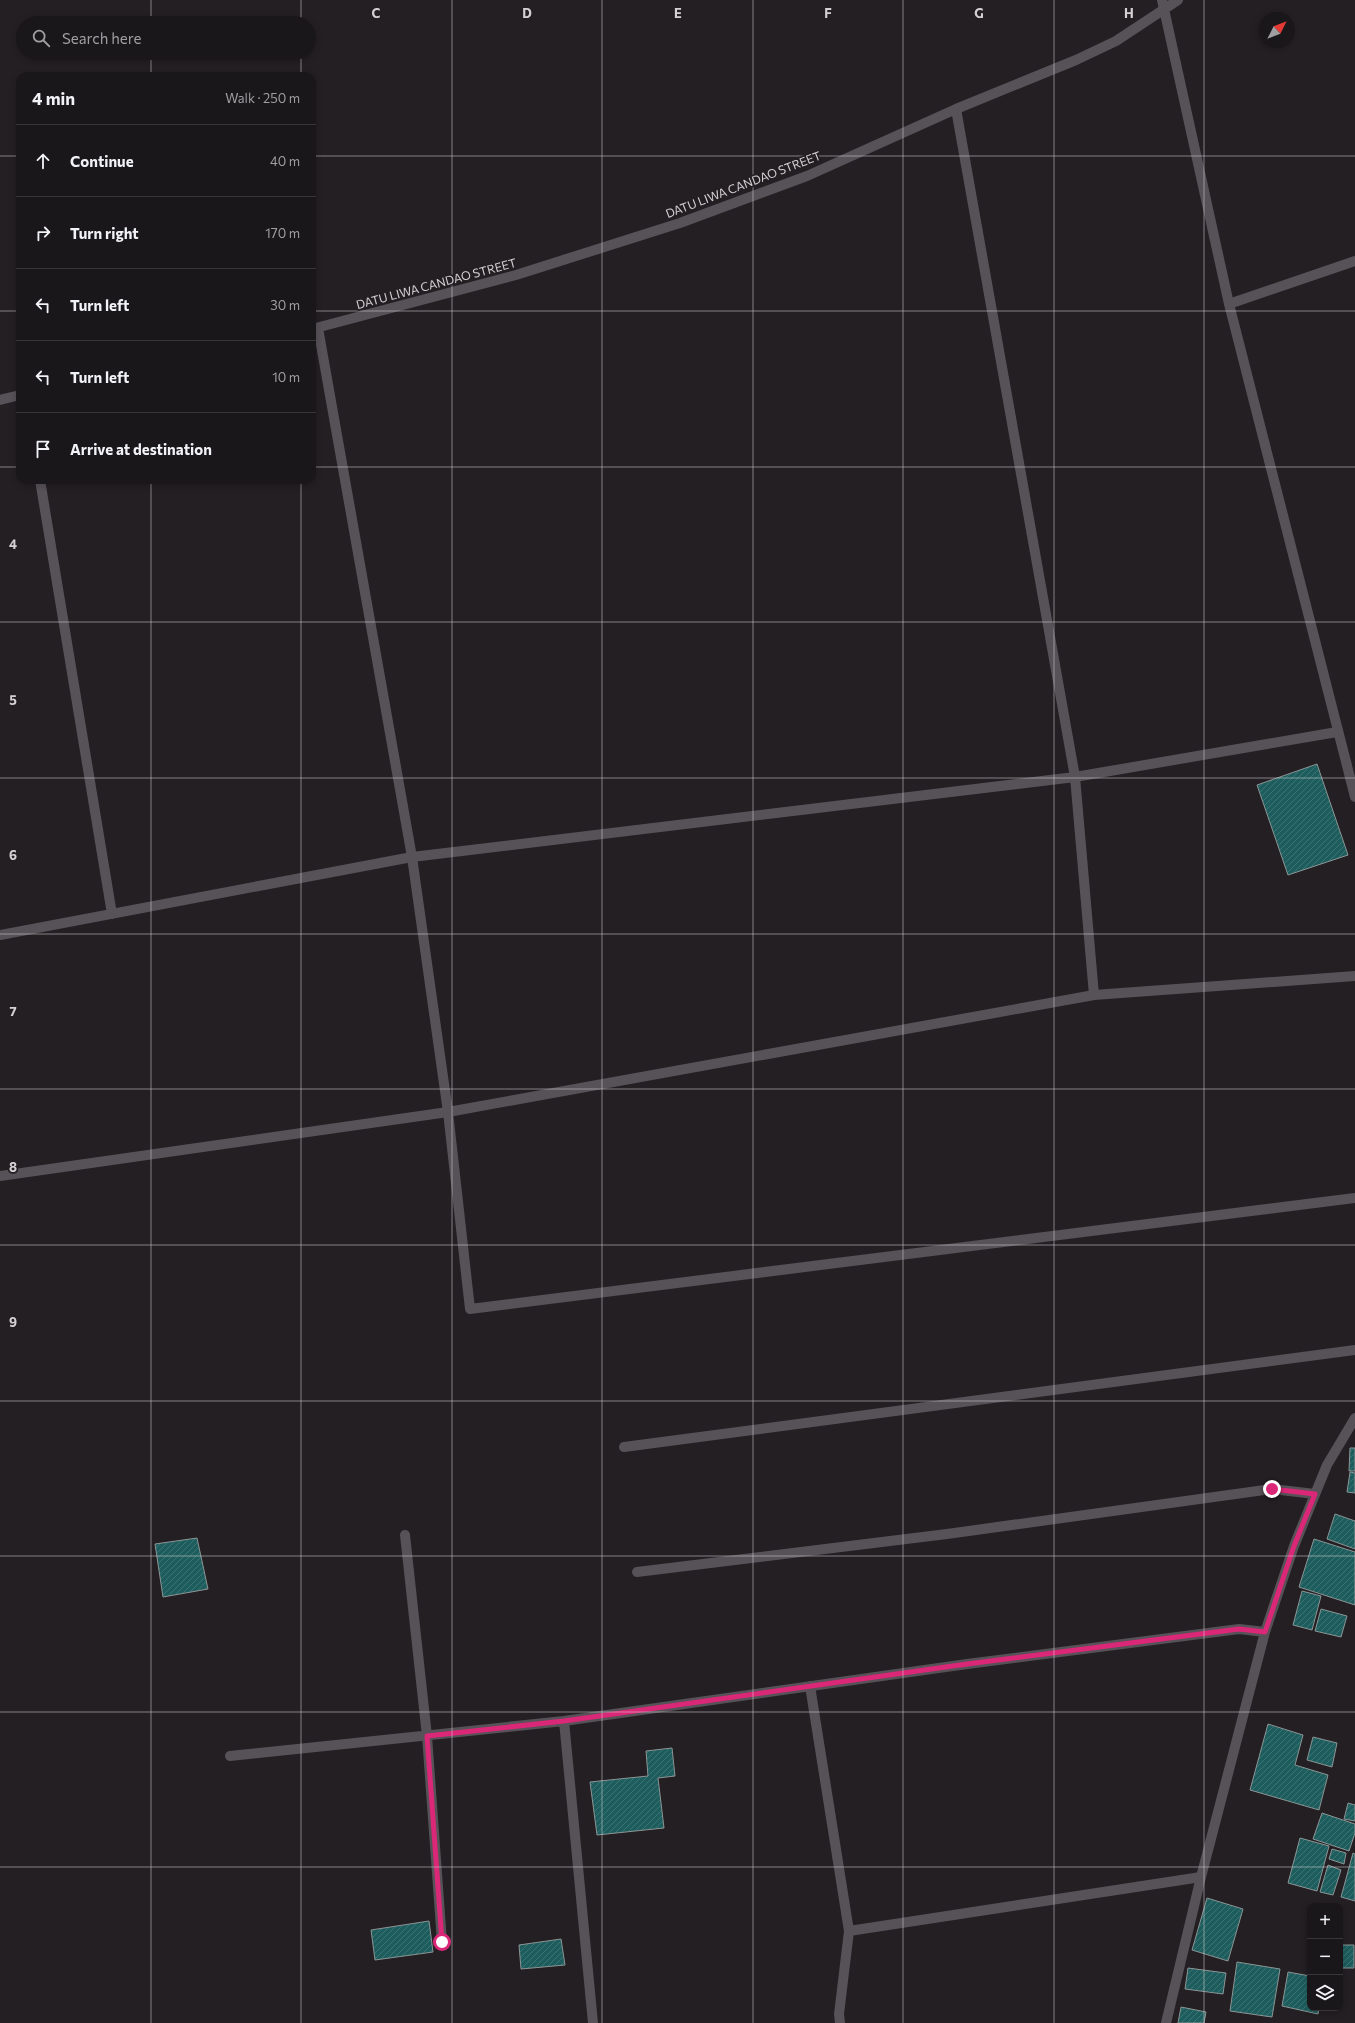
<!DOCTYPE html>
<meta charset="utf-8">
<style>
:root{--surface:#1a171a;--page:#272427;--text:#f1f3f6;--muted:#9f9fa2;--line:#383639}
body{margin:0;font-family:Commissioner,sans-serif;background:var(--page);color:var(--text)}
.controls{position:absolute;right:12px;bottom:12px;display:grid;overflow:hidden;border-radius:8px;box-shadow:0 2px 6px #0003}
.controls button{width:36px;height:36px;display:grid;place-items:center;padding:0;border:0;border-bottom:1px solid var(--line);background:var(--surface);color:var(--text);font:20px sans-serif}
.compass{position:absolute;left:1259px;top:12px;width:36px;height:36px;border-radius:50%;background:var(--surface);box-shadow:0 2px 6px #0003;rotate:48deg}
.stop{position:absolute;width:12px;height:12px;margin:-9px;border:3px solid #db2777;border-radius:50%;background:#fff}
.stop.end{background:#db2777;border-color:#fff;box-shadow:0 1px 4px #0008}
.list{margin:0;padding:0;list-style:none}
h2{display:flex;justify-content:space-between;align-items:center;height:52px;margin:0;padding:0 16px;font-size:17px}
h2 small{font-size:13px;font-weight:400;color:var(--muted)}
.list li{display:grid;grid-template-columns:26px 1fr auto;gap:12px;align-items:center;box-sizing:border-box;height:72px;padding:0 16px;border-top:1px solid var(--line)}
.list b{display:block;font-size:15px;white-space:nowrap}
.list em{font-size:13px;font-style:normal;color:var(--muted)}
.icon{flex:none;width:22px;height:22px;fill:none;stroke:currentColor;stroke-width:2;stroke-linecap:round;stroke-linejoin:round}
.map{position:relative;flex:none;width:1355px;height:2023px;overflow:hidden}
.search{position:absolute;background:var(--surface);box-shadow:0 2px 6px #0003;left:16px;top:16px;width:300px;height:44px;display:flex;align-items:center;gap:10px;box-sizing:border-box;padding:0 14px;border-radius:22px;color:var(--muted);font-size:15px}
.panel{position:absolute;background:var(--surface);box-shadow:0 2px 6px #0003;left:16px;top:72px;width:300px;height:412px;border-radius:12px}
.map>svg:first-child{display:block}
.building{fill:url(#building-hatch);stroke:#8c9595}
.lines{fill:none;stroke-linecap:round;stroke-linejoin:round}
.minor{stroke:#575257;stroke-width:10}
.route{stroke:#db2777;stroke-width:5}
.grid{fill:none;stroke:#d4d1d4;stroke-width:1;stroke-opacity:0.55}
.labels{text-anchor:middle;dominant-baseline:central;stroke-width:3.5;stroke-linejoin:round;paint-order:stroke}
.street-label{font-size:12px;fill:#d4d1d4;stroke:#231f23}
.grid-label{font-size:13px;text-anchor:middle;font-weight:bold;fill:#d4d1d4;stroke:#231f23;stroke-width:3.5;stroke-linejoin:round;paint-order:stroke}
</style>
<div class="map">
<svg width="1355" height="2023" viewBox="0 0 1355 2023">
<defs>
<pattern id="building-hatch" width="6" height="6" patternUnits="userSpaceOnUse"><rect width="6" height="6" fill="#1e5d5d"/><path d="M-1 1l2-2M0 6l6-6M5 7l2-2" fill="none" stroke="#3e7373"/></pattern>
</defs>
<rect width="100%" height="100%" fill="#231f23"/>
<!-- building -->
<path class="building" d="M1317 764 1348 855 1288 875 1257 785Z
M1350 1448H1355V1471H1349Z
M1350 1472 1355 1473V1493L1347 1492Z
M1335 1514 1355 1521V1549L1327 1539Z
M197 1538 208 1589 163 1597 155 1544Z
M1314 1539 1355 1552V1605L1299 1587Z
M1302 1591 1321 1596 1312 1630 1293 1625Z
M1321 1609 1347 1616 1341 1637 1315 1631Z
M1268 1724 1303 1735 1295 1765 1328 1775 1319 1810 1250 1790Z
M1313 1737 1337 1743 1332 1767 1307 1760Z
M672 1748 675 1776 658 1778 664 1828 597 1835 590 1782 648 1776 646 1751Z
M1348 1803 1355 1805V1821L1344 1819Z
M1322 1813 1355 1824V1833L1349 1851 1313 1839Z
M1300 1838 1329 1846 1317 1891 1288 1883Z
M1332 1849 1346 1853 1344 1864 1329 1859Z
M1353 1853 1355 1854V1901L1341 1897Z
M1328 1865 1341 1870 1333 1895 1320 1892Z
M1207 1898 1243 1909 1228 1961 1192 1950Z
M429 1921 433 1952 375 1960 371 1930Z
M561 1939 565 1965 521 1969 519 1945Z
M1340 1945H1354V1968H1340Z
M1237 1962 1280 1969 1272 2017 1230 2011Z
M1188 1968 1226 1973 1223 1994 1185 1989Z
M1288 1972 1310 1976V2008H1319L1318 2014 1282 2006Z
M1181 2007 1206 2012 1204 2023H1178Z"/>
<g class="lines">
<!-- minor -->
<path class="minor" d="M1162 0 1229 304 1355 797
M956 109 1075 777 1094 995
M1229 304 1355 261
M318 328 412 857 448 1112 470 1309 1355 1198
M312 329 516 275 680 223 807 176 956 109 1076 60 1116 41 1178 0
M0 400 20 395
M40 480 112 914
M0 935 412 857 1075 777 1337 732
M0 1176 448 1112 1094 995 1355 976
M624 1447 1355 1350
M405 1535 427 1736 442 1942
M637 1572 947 1534 1272 1489 1315 1494
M810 1686 849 1931 839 2014 840 2023
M564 1721 593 2023
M230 1756 564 1721 967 1664 1239 1629 1265 1632
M849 1931 1201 1877
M1166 2023 1201 1877 1265 1632 1294 1546 1327 1465 1355 1418"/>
</g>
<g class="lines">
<!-- route -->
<path class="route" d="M442 1942 427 1736 564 1721 967 1664 1239 1629 1265 1632 1294 1546 1315 1494 1272 1489"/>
</g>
<!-- grid -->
<path class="grid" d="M151 0V23M301 0V23M452 0V2023M602 0V2023M753 0V2023M903 0V2023M1054 0V2023M1204 0V2023M151 53V76M301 53V76M0 156H20M312 156H1355M0 311H20M312 311H1355M0 467H20M312 467H1355M151 480V2023M301 480V2023M0 622H1355M0 778H1355M0 934H1355M0 1089H1355M0 1245H1355M0 1401H1355M0 1556H1355M0 1712H1355M0 1867H1355"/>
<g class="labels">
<!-- street labels -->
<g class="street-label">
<text transform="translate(743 184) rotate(-21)">DATU LIWA CANDAO STREET</text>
<text transform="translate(436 283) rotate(-15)">DATU LIWA CANDAO STREET</text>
</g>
</g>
<g class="grid-label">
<text x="376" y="18">C</text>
<text x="527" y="18">D</text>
<text x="678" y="18">E</text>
<text x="828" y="18">F</text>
<text x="979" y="18">G</text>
<text x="1129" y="18">H</text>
<text x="13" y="549">4</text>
<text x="13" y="705">5</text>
<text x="13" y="860">6</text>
<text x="13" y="1016">7</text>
<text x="13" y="1172">8</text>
<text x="13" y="1327">9</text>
</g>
</svg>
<div class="controls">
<button>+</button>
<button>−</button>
<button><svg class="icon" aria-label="layers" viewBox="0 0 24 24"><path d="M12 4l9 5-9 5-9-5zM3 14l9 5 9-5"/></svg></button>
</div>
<svg class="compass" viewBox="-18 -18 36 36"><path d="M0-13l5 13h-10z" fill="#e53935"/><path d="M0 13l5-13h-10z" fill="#9f9fa2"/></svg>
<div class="stop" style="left:442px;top:1942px"></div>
<div class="stop end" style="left:1272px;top:1489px"></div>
<div class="search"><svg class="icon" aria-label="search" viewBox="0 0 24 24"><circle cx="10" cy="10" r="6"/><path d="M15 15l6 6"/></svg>Search here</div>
<section class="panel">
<h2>4 min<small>Walk · 250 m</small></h2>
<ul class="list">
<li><svg class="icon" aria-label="ahead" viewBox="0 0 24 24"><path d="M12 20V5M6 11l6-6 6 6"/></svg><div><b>Continue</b></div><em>40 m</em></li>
<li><svg class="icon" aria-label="right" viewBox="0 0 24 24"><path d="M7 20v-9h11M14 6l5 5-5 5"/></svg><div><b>Turn right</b></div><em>170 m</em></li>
<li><svg class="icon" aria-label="left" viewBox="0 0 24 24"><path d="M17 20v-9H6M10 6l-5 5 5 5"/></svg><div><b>Turn left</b></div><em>30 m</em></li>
<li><svg class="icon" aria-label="left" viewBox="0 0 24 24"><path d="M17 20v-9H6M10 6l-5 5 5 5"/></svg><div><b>Turn left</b></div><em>10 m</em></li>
<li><svg class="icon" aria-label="arrive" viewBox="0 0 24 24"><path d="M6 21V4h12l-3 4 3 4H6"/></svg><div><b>Arrive at destination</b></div></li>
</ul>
</section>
</div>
